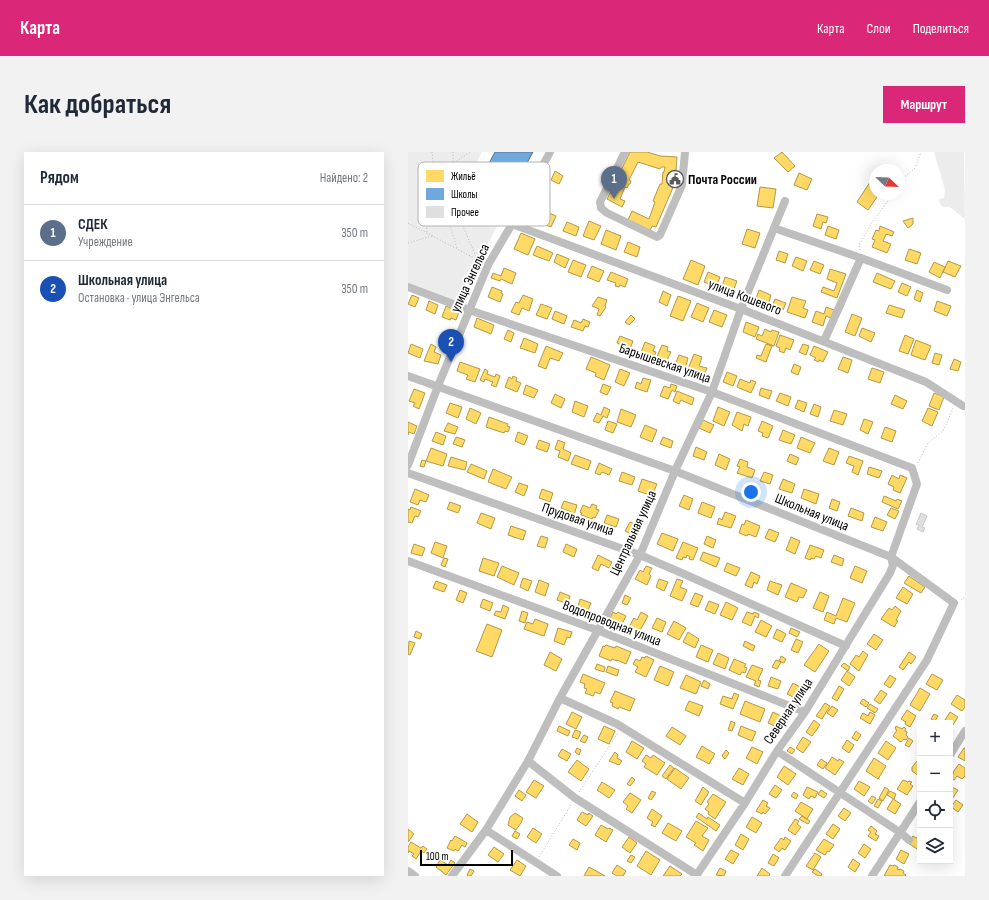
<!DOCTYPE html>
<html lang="ru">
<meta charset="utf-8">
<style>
:root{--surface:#fff;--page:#f2f2f3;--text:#1f2937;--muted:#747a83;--line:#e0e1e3;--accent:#db2777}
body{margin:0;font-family:"Sofia Sans Condensed",sans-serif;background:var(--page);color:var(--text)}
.controls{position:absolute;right:12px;bottom:12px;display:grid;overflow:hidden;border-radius:0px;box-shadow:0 4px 16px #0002}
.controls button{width:36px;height:36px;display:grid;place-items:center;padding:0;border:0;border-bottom:1px solid var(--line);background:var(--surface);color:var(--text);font:20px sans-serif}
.compass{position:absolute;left:461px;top:12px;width:36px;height:36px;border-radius:50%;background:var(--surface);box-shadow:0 4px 16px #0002;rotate:113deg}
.scale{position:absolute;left:12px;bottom:10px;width:93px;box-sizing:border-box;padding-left:4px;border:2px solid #000;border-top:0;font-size:11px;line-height:14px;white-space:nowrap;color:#000;-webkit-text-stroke:3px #fff;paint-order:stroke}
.you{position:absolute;left:343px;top:340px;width:14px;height:14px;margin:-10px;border:3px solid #fff;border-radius:50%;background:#1a73e8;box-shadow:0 0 0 6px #1a73e833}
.badge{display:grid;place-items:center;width:26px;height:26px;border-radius:50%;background:var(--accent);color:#fff;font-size:13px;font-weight:700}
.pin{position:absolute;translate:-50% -33px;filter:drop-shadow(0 1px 2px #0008)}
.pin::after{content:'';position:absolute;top:21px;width:14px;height:12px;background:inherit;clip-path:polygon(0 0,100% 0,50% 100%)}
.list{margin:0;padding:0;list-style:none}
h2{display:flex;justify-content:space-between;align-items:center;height:52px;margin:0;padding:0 16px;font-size:17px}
h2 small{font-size:13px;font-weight:400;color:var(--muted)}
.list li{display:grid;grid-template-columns:26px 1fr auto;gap:12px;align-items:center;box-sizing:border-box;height:56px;padding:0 16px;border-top:1px solid var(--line)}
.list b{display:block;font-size:15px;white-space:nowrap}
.list p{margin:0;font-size:13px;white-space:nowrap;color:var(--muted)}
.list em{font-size:13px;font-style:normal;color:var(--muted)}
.icon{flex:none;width:22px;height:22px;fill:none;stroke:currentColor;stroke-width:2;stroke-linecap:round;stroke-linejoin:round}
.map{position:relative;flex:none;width:557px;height:724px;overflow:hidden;border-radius:0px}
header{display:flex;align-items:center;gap:24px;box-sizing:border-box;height:56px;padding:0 20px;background:var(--accent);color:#fff}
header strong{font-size:19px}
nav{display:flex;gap:22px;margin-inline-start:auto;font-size:14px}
.intro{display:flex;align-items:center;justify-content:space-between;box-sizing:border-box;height:96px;padding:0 24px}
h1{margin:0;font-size:28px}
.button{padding:10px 18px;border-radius:0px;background:var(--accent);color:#fff;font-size:14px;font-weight:700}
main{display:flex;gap:24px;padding:0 24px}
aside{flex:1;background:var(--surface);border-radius:0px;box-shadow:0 4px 16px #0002}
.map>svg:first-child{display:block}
.green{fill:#ececec}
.homes{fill:#ffd966;stroke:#b29847}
.schools{fill:#6fa8dc;stroke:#4e769a}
.building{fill:#dfdfdf;stroke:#c7c7c7}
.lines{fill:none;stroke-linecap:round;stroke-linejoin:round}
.path{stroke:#b9b9b9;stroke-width:1;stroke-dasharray:1 2;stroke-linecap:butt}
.minor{stroke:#bebebe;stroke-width:8}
.labels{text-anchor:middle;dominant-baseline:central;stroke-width:4;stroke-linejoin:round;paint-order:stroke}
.poi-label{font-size:14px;font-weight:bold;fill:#000;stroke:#fff;text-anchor:start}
.street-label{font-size:14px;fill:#000;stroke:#fff}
.key{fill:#fff;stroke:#b2b2b2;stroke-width:1}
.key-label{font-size:11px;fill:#000}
</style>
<header>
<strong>Карта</strong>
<nav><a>Карта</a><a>Слои</a><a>Поделиться</a></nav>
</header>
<div class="intro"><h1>Как добраться</h1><a class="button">Маршрут</a></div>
<main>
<aside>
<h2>Рядом<small>Найдено: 2</small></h2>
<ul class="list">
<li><span class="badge" style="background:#5c6f8a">1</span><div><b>СДЕК</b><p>Учреждение</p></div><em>350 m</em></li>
<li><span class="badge" style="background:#1a4fb4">2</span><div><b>Школьная улица</b><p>Остановка · улица Энгельса</p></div><em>350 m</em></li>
</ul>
</aside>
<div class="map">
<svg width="557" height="724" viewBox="0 0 557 724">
<rect width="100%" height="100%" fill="#fff"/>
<!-- green -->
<path class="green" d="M0 0H74L64 20 107 41 55 138 59 144 56 153 0 133Z
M526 0H556L557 67 542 55H535L532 52 531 47 536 46 537 38Z"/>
<!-- homes -->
<path class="homes" d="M222 0H239L252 4 269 5 267 31 248 75 244 74 241 81 220 68 224 59 241 67 247 50 245 49 252 32H254L255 20H256L257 15H253L252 17 230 10 221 28 223 29 222 32H221L219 36 217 35 212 47 217 49 214 55 199 47Z
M374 0 387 14 380 20 366 6Z
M147 19 155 24 151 32 143 28Z
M391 21 404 27 399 38 386 33Z
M462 30 467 34V42H471L460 58 449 50Z
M352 35 368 37 365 56 349 54Z
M137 59 148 64 143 75 132 71Z
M409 62 420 65 418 71 415 70 413 77 405 74Z
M505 66V72L500 76 495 69Z
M181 69 193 74 186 88 175 84Z
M159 70 171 75 168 84 155 79Z
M420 74 431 78 428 87 417 83Z
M472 74 486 80 484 84 478 82 475 89 483 92 479 101 464 95 467 88 464 87 468 78 471 79Z
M339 77 352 81 347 96 334 92Z
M198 78 213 84 208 98 193 92Z
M113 81 127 87 120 103 106 97Z
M220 90 232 95 229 105 216 100Z
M129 94 145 101 141 109 125 103Z
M501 97 513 101 509 112 497 108Z
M371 99 380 102 377 111 368 108Z
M149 102 161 107 157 116 146 110Z
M388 105 399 109 395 119 384 114Z
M165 108 178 113 173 125 160 120Z
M283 108 297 114 290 133 275 127Z
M406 109 416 113 412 122 402 118Z
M540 109 553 114 547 125 535 120Z
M526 110 537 115 532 126 521 120Z
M184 114 196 119 191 130 179 125Z
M96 116 108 121 104 132 93 127 92 129 83 126 85 121 93 124Z
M422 117 438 122 429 146 413 140 415 135 426 139 429 131 419 127Z
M203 120 220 127 217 135 212 133 211 135 207 134 208 131 199 128Z
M300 120 312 125 308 135 296 130Z
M469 121 487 129 483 137 465 130Z
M317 125 329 129 324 142 313 138Z
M494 131 503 135 499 144 490 140Z
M84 135 94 139 93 141 95 142 92 150 80 145Z
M351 138 363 143 360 153 347 149Z
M509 138 515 141 512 150 506 147Z
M255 139 263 143 259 154 251 150Z
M4 143 11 146 7 155 0 152Z
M115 143 125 147 121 159 114 156 111 163 103 160 108 150 111 151Z
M270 144 283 149 275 169 262 164Z
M190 145 199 148 197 154 198 155 192 164 189 163 191 157 184 154Z
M384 145 398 149 395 156 400 158 397 166 379 160Z
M367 147 378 151 375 158 364 154Z
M21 149 30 153 27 162 18 158Z
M529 149 543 154 539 164 526 159Z
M289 151 301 156 295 170 283 165Z
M133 152 144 156 139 167 128 163Z
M481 153 497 158 494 166 478 161Z
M38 154 51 160 48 168 43 166 42 168 34 165Z
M418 155 426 158 423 166 418 164 415 174 404 170 408 159 416 162Z
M306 158 319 163 314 175 301 170Z
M147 159 159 164 156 172 144 167Z
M444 162 454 166 447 184 437 180Z
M223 163 227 167 221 173 217 170Z
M69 166 86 173 83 182 66 175Z
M175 167 182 170 180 175 177 174 175 179 163 175 166 168 173 171Z
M338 170 351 175 347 185 335 180Z
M454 176 467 181 463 190 451 184Z
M357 177 363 180 364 178 371 180 366 194 348 187 350 182 354 184Z
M100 178 106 181 103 190 96 187Z
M372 183 386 188 382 198 378 196 376 201 371 199 372 196 368 194Z
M497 183 506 187 500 202 491 199Z
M212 184 225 189 222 197 209 191Z
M116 186 130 192 127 201 112 196Z
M508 188 523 194 517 208 503 203Z
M237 190 247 194 245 199 248 200 245 207 232 203Z
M3 192 15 197 12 206 0 201Z
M23 192 28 195 26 200 33 203 30 212 16 209Z
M358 192 364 194 358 210 348 206 349 203 353 204Z
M395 192 401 194 398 203 391 200Z
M254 193 260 195 259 199 263 200 259 208H254L252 213 246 211Z
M138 194 155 201 151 209 142 206 138 217 130 214Z
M406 194 420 200 415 210 411 208V210L406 208 408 206 402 203Z
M527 201 534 203 531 213 524 211Z
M286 202 294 205 291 214 299 216 296 223 280 217Z
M271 203 280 206 277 217 267 213Z
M183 205 202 213 196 228 187 224 188 221 178 217Z
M435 205 444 208 440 221 430 217Z
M546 207 553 210 550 219 542 217Z
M52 210 72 217 67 230 58 227 60 223 49 219Z
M386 212 393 215 390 223 383 220Z
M464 216 476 220 472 231 460 227Z
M77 217 80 219 79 222 87 225 88 222 92 224 88 235 83 233 85 230 77 227 76 230 72 228Z
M212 217 222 221 216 234 207 230Z
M319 220 329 224 325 234 315 230Z
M105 224 109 226 108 229 113 231 109 240 97 235 101 225 104 227Z
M235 226 243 228 239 240 227 236 229 230 233 232Z
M332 227 342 231 343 228 348 230 343 241 329 235Z
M195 232 203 235 199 243 192 240Z
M263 232 269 234 267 240 264 238 260 247 252 244 256 234 262 236Z
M118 233 130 238 126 246 115 242Z
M353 236 364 239 361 247 351 243Z
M6 237 17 241 11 257 5 254 7 251 1 249Z
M269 239 286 246 284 253 273 248 271 252 265 249Z
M372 241 383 245 380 254 368 249Z
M526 241 536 245 531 258 521 254Z
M147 242 157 247 153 256 143 251Z
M487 243 499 249 495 257 483 252Z
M390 248 399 251 396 260 387 256Z
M167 249 180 254 176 265 164 260Z
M42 251 54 255 50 266 38 261Z
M406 252 413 255 410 265 402 262Z
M196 255 202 258 199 266 195 264 191 271 185 269 189 261 193 263Z
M310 255 322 260 316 274 305 269Z
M62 256 73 261 68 272 58 267Z
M520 256 530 260 524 274 514 269Z
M213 257 228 263 223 275 209 270Z
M426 258 439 262 435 273 422 269Z
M329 260 343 265 340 274 336 272 334 279 324 273Z
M81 265 100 272 99 274 102 275 100 280 97 279 96 281 78 275Z
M456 267 465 270 460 282 452 278Z
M295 268 306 273 302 281 291 276Z
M200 269 209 272 205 281 197 278Z
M354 269 365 274 360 286 354 284 355 281 350 279Z
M0 270 9 274 6 282 1 280 0 283Z
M40 271 50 275 47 282 36 279Z
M237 273 249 278 244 290 232 285Z
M477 275 488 279 484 290 473 286Z
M375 278 387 283 383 292 371 288Z
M28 280 38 284 35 293 24 289Z
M110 280 120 284 116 293 107 289Z
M48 285 57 288 54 295 45 292Z
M255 285 265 289 263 296 252 292Z
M393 285 407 291 402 301 389 296Z
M131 288 142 292 139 300 128 296Z
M150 288 157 291 155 297 163 301 160 309 150 305 152 299 147 297Z
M288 295 299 300 296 308 285 304Z
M23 296 39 302 35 314 18 309Z
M421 296 431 300 426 313 415 309Z
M311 302 322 307 318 318 307 313Z
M382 302 391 306 388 313 379 309Z
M167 303 183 309 180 318 163 312Z
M441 304 455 309 450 323 444 320 446 314 438 311Z
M43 305 59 310 57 318 40 314Z
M332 307 340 310 339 315 347 318 344 326 329 321 332 315 329 314Z
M14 308 18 309 16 315 12 314Z
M191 311 204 317 201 323 194 320 192 323 187 321Z
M63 312 79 319 76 327 59 320Z
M461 315 474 319 471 326 459 322Z
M85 317 104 325 98 337 80 330Z
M214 320 227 325 224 333 211 329Z
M356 320 365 323 362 332 352 329Z
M484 323 491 327 492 323 499 326 492 341 485 338 486 335 480 332Z
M234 327 249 332 244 344 230 339Z
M375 327 387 332 384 341 371 337Z
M111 331 120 334 116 344 107 340Z
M7 337 21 343 18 350 12 348 10 353 2 350Z
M134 337 145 341 142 350 131 346Z
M396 337 411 342 408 352 393 346Z
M276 343 285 347 281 358 271 354Z
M476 344 488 349 489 347 494 349 490 357 474 350Z
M424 347 432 350 429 359 421 356Z
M156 349 169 353 165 366 162 365 163 360 153 356Z
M42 350 53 354 50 361 39 357Z
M294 350 307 355 303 366 290 361Z
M184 352 189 354 188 357 191 358 187 366 185 365 184 367 173 363 174 361 172 360 175 353 182 356Z
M3 355 13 359 10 365 7 364 4 371 0 370V357L2 358Z
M443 356 456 361 454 369 440 364Z
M483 356 491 359 487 367 479 363Z
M317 360 328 364 323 376 309 372 311 366 314 368Z
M73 361 87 366 83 377 69 371Z
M199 363 211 367 208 375 196 371Z
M467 365 479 370 475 379 463 375Z
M338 368 352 374 348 385 340 382 339 384 331 381 334 372 336 373Z
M222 370 230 373 227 379 230 381 228 384 217 379Z
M103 374 118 379 115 388 100 383Z
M361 377 371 381 367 390 357 386Z
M254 381 270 387 265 399 249 392Z
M133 384 140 386 137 396 129 394Z
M299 384 308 388 305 396 296 392Z
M383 385 392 389 387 402 378 398Z
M27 390 39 394 35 406 23 401Z
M275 390 290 396 285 408 281 407 282 405 279 403 278 406 275 405 274 408 268 406Z
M6 392 17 396 14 404 3 401Z
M158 392 169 397 166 405 155 400Z
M402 393 416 398 413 406 408 404 406 407 403 406 402 408 397 406Z
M295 400 312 406 308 415 292 408Z
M190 403 204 410 201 416 193 412 190 419 184 416Z
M426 403 436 407 434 414 423 410Z
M36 406 40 407 37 415 33 413Z
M75 406 91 411 86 424 71 419Z
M319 411 332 416 328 424 316 419Z
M94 414 111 421 106 433 89 425Z
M238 414 244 416 241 422 243 424 239 433 227 427 232 418 235 420Z
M447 414 459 419 454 431 442 426Z
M343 420 352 424 349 432 346 430 344 436 337 433Z
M501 424 517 435 513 441 496 431Z
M115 426 124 429 120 439 112 435Z
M251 427 260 430 256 439 248 435Z
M269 427 275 429 272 435 279 438 274 449 262 444Z
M131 428 141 432 137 444 127 440Z
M28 429 39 433 36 440 25 436Z
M362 429 374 433 370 443 359 438Z
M383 431 399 438 395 446 391 445 389 450 377 445Z
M495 435 505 442 499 452 488 446Z
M52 438 59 441 55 451 48 448Z
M152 440 162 444 160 452 149 448Z
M412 440 421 444 415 460 405 456Z
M287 441 295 444 290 455 282 452Z
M217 443 223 446 219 453 214 451Z
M435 446 447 451 439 470 428 466 426 472 416 468 419 460 428 464Z
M75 447 85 451 82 459 72 455Z
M172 447 183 451 179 461 169 458Z
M301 449 311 453 307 462 297 458Z
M318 450 330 456 324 468 312 463Z
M95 453 101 456 97 467 86 463 88 459 93 460Z
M487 454 493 459 488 468 490 469 486 475 473 467 481 456 484 458Z
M114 459 120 461 117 471 111 469Z
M205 460 208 462 210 460 218 464 213 474 201 468Z
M233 460 240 464 230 482 220 477 226 466 229 468Z
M339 460 345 462 346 460 351 462 350 466 347 464 343 474 334 470Z
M249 466 258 470 254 480 244 476Z
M127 467 140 472 136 484 116 477 119 470 125 472Z
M353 468 364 474 358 485 347 480Z
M266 469 278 476 271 488 259 482Z
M79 472 94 478 84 505 68 499Z
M150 476 164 480 162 486 159 485 156 493 146 489Z
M383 476 392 480 389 485 381 481Z
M369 477 378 482 374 490 365 486Z
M8 479 14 482 12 487 6 485Z
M280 480 291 487 287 496 275 490Z
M466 482 475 488 468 498 459 492Z
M388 487 395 490 390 501 383 498Z
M1 489 7 491 2 503 0 502Z
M337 489 347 494 345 499 335 494Z
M411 492 421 499 407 520 396 513Z
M198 493 207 496 208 494 223 500 218 512 209 508V509L204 507 203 509 191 504 195 494 196 495Z
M293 493 305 498 300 510 288 505Z
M455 499 460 503 451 519 442 512 448 503 451 505Z
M142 500 154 507 148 519 136 513Z
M501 500 508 505 503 512 501 510 495 518 491 515Z
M310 501 321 506 317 517 305 512Z
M238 504 246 508 238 525 227 520 230 515 225 512 228 507 232 509 234 505 237 506Z
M373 504 378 507 376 511 371 509Z
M326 507 338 512 336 515 339 516 337 521 334 520 332 523 321 518Z
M368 508 373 510 369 517 364 515Z
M436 511 442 515 440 519 433 514Z
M189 512 197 515 196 520 187 517Z
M344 513 355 517 350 528 353 529 351 535 346 533 348 529 338 525Z
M200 514 211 518 209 524 198 520Z
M252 514 266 520 260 534 246 528Z
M439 519 447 525 441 534 433 528Z
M175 522 197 531 192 542 187 540 185 544 177 541 179 537 176 536 177 532 172 530Z
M524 522 535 528 529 538 518 532Z
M278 523 293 530 288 542 272 536Z
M482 523 488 527 482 536 476 532Z
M363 525 373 529 370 537 360 534Z
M296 528 302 532 300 537 293 534Z
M385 531 392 535 387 546 379 542Z
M431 534 436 537 429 549 424 546Z
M512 536 522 542 512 559 502 553Z
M473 538 479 542 472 552 466 548Z
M207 539 227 547 222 559 211 555 210 557 204 554 205 551 202 550Z
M326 541 331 543 325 557 312 552 315 544 324 547Z
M549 543 557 548V555L554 559 543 552Z
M455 547 461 551 458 555 452 551Z
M281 549 295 554 291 564 277 558Z
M337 549 357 557 352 570 332 562Z
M417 551 422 554 414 567 408 564Z
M462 552 470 557 467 561 459 556Z
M424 554 430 558 425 565 419 561Z
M499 558 508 564 502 575 497 572 498 570 493 567Z
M164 560 174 565 168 577 158 572Z
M365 560 375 565 377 561 382 564 380 570 375 567 371 576 360 571Z
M462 560 467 563 462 572 452 566 455 561 460 564Z
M542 560 550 565 543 576 542 571H535Z
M526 562 530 564 527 569 523 567Z
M406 568 412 573 404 584 398 580Z
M323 569 327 571 324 579 320 578Z
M151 574 162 579 160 584 149 579Z
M196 574 207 579 201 592 190 587Z
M333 574 348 580 344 589 330 583Z
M488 574 494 577 496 575 498 577 497 579 499 580 498 583 500 585 498 588 496 587 493 590 485 584 489 578 487 577Z
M264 575 278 584 272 593 258 584Z
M167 578 173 580 170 587 164 585Z
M448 579 453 583 449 589 444 586Z
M176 583 180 585 177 591 172 589Z
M395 585 403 590 395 601 388 596Z
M501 586 505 589 501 595 497 593Z
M439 588 446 593 441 601 434 596Z
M224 589 236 596 229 607 218 600Z
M478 589 488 596 480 608 470 601Z
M294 594 307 602 301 612 288 605Z
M344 595 355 600 349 612 338 606Z
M382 595 387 598 384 602 379 599Z
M169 596 173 598 171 603 167 600Z
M556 596H557V609L550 605Z
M154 597 163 602 159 609 150 604Z
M318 598 321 601 317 607 314 604Z
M207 600 210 603 209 606 214 609 211 613 201 609Z
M238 603 243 606 245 603 257 611 249 623 236 615 238 612 234 609Z
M424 605 430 609 431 607 436 610 427 623 417 616Z
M466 606 478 614 470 627 458 619Z
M413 607 419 611 415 617 409 613Z
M511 607 512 608 511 624 504 619V615Z
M169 608 181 617 173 629 160 620Z
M551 612 557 616V624L554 627 549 624 546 628 542 626 546 621 545 620Z
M262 613 266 616 258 627 254 624Z
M376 614 388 622 380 633 369 625Z
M267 616 281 626 273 637 259 627Z
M331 616 341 622 335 633 324 627Z
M224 625 227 628 222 634 219 632Z
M126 628 136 634 128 646 118 640Z
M495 628 500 630 501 629 504 630 502 632 505 634 499 643 489 637Z
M451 629 462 635 456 644 446 637Z
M194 630 207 638 201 646 189 638Z
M367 633 374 638 368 646 361 642Z
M542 634 550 638 543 649 542 648Z
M295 635 301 640 293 653 287 649Z
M399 635 410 640 407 646 403 644 401 647 395 643Z
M477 635 481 638 475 649 471 646Z
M111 638 118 643 114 649 107 644Z
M413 638 419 642 416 646 410 642Z
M244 639 248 641 243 648 240 646Z
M482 639 488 642 486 647 479 643Z
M386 640 390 643 388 647 383 644Z
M222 641 233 648 224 661 218 657 220 654 215 650Z
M305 642 318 650 307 667 300 662 301 660 297 657 301 652 299 650Z
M464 644 468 646 464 652 460 649Z
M470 647 474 649 470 656 466 654Z
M485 647 493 652 487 662 479 657Z
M355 648 360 651 358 654 362 656 357 662 355 660 354 662 348 659Z
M548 648 555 653 550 660 543 655Z
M393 650 405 657 399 667 387 659Z
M436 656 443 661 437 669 430 664Z
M244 657 254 664 247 675 243 673 245 670 239 666Z
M174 660 180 663 181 661 185 664 178 674 169 668Z
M107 661 115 666 113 671 108 678 100 673 102 665Z
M291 661 299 667 300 665 312 673 308 679 288 665Z
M59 662 70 670 64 680 52 672Z
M394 664 402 669 400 672 391 667Z
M344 665 354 671 348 681 338 675Z
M387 667 391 669 389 672 393 675 387 683 380 678Z
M288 669 300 676 294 684 301 688 295 699 286 693 288 691 278 685Z
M260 671 274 679 268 689 254 681Z
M425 672 432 677 425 687 418 682Z
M193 673 200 677 201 676 205 678 198 690 187 683Z
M463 674 469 679 467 682 471 684 468 689 460 684 463 680 460 678Z
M125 676 134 682 128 691 119 685Z
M0 677 6 682 0 690Z
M107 679 112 682 109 687 104 684Z
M333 682 341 687 335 698 327 693Z
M47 684 59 691 57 695 54 693 50 699 47 697 46 699 39 696 43 688 44 689Z
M505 684 512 688V692L509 697 500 691Z
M221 685 229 691 222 701 214 695Z
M377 685 383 689 377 698 374 696 371 700 366 696 373 686 376 688Z
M165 687 172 691 169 698 161 693Z
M416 687 426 693 421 700 420 699 417 703 408 698Z
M3 690 13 696 15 694 19 697 16 701 13 699 8 707 4 704 6 702 1 699 0 701V695Z
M456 692 463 697 457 706 450 701Z
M86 695 96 702 90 710 80 703Z
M323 698 331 702 325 712 317 707Z
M493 698 501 702 496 712 488 707Z
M238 699 252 708 243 723 229 714Z
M407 701 413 705 405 718 398 714Z
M365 702 371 706 366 714 360 711Z
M223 703 227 705 223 711 219 709Z
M445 707 452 712 447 720 440 715Z
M32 708 40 713 43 708 47 711 38 723 28 715Z
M109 708 118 714 112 724 102 718Z
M209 713 218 719 215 724H209L204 721Z
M482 713 485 714 486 713 490 715 489 717 492 718V717L496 719 495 721 498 723 497 724H476Z
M262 714 274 722 272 724H255Z
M181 715 197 724H176Z
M312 716 318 719 316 724 308 723Z
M354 716 362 722 361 724H349Z
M62 717 66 719 63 724H60L59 723Z
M407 717 414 722 413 724H410L404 720Z"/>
<!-- schools -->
<path class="schools" d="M87 0H125L113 22 101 16 97 22 80 13Z"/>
<!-- building -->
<path class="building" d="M513 361 519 364 514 375 517 376 515 380 509 377 511 373 508 372Z"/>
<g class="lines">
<!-- path -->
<path class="path" d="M24 0 27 24 38 47V61L49 96
M45 0 46 53 69 107
M46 11 62 0
M491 31 494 27 507 16 513 0
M0 71 68 107
M19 80C17 66 17 53 20 39L31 34
M0 91 24 84
M452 98 451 93 465 69 485 42
M510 311 520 291 536 278 545 256
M553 448 557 445
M171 640 210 581
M131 705 163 653"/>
<!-- minor -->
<path class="minor" d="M217 0 192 50 193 56 199 61 249 85 252 83 274 33 277 0
M104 72 333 157 518 230 555 254
M366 76 453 106 539 138
M0 135 61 158 304 240 504 316 509 332 483 405
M416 189 453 106
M0 224 267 319 483 405 546 451 519 508 377 724
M0 313 30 234 80 113 104 72 142 0
M0 321 232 403 276 422 438 494
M0 409 189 478 397 560
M152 546 209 572 337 651
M369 599 493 681 501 688
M542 603 557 579
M120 609 167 646 289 723
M78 678 149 724
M0 719 7 724
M44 724 78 678 120 609 152 546 232 403 267 319 304 240 333 157 377 49
M288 724 337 651 369 599 397 560 482 421 485 413 483 405
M464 724 512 650"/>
</g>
<!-- icons -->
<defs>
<g id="civic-ring" transform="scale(0.9)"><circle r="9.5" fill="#fff" stroke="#595959" stroke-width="1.5"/><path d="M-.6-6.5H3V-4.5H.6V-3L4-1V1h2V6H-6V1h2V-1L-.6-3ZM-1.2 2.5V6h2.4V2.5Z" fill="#595959"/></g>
</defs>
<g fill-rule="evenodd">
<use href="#civic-ring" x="267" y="27"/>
</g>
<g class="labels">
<!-- poi labels -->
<g class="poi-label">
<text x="280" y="27">Почта России</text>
</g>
<!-- street labels -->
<g class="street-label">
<text transform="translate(62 126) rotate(-65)">улица Энгельса</text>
<text transform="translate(337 145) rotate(21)">улица Кошевого</text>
<text transform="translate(257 211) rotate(19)">Барышевская улица</text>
<text transform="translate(404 360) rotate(22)">Школьная улица</text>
<text transform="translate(170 367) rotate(19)">Прудовая улица</text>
<text transform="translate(225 381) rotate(-65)">Центральная улица</text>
<text transform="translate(204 471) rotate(21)">Водопроводная улица</text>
<text transform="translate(380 559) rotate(-56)">Северная улица</text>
</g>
</g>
<!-- legend -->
<rect x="10" y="10" width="132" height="64" rx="6" class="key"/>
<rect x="18" y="18" width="18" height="12" fill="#ffd966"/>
<rect x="18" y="36" width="18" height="12" fill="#6fa8dc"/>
<rect x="18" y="54" width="18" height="12" fill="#dfdfdf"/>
<g class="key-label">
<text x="43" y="28">Жильё</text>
<text x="43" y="46">Школы</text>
<text x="43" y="64">Прочее</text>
</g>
</svg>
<div class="controls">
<button>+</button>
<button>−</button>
<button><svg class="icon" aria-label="locate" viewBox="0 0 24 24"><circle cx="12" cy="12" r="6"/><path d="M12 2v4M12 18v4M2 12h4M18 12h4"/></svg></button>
<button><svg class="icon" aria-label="layers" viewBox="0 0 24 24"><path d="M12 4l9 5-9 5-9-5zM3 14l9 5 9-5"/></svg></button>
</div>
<svg class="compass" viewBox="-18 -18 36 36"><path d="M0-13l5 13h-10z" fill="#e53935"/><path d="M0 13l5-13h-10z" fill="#747a83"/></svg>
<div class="scale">100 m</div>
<div class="you"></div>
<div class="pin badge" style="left:206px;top:47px;background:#5c6f8a">1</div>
<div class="pin badge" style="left:43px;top:210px;background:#1a4fb4">2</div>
</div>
</main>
